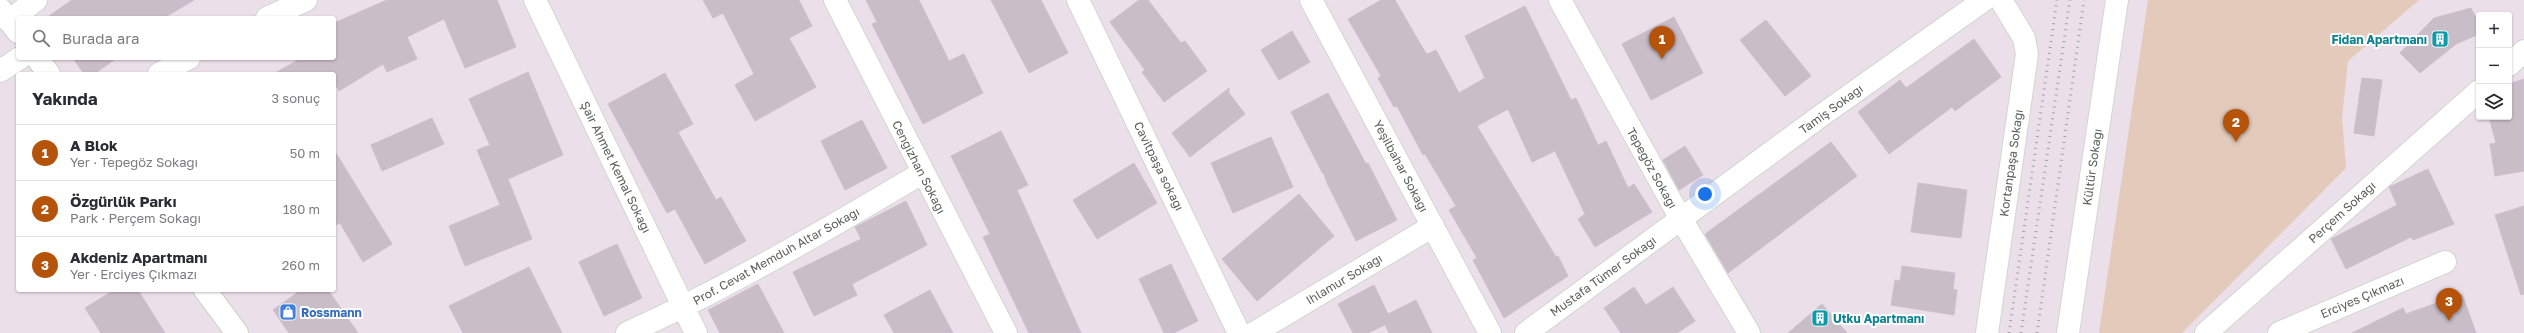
<!DOCTYPE html>
<html lang="tr">
<meta charset="utf-8">
<style>
:root{--surface:#fff;--page:#f7f7f7;--text:#2b2b33;--muted:#7c7c81;--line:#e1e1e2;--accent:#b45309}
body{margin:0;font-family:"Golos Text",sans-serif;background:var(--page);color:var(--text)}
.controls{position:absolute;right:12px;top:12px;display:grid;overflow:hidden;border-radius:4px;box-shadow:0 1px 3px #0004}
.controls button{width:36px;height:36px;display:grid;place-items:center;padding:0;border:0;border-bottom:1px solid var(--line);background:var(--surface);color:var(--text);font:20px sans-serif}
.you{position:absolute;left:1705px;top:194px;width:14px;height:14px;margin:-10px;border:3px solid #fff;border-radius:50%;background:#1a73e8;box-shadow:0 0 0 6px #1a73e833}
.badge{display:grid;place-items:center;width:26px;height:26px;border-radius:50%;background:var(--accent);color:#fff;font-size:13px;font-weight:700}
.pin{position:absolute;translate:-50% -33px;filter:drop-shadow(0 1px 2px #0008)}
.pin::after{content:'';position:absolute;top:21px;width:14px;height:12px;background:inherit;clip-path:polygon(0 0,100% 0,50% 100%)}
.list{margin:0;padding:0;list-style:none}
h2{display:flex;justify-content:space-between;align-items:center;height:52px;margin:0;padding:0 16px;font-size:17px}
h2 small{font-size:13px;font-weight:400;color:var(--muted)}
.list li{display:grid;grid-template-columns:26px 1fr auto;gap:12px;align-items:center;box-sizing:border-box;height:56px;padding:0 16px;border-top:1px solid var(--line)}
.list b{display:block;font-size:15px;white-space:nowrap}
.list p{margin:0;font-size:13px;white-space:nowrap;color:var(--muted)}
.list em{font-size:13px;font-style:normal;color:var(--muted)}
.icon{flex:none;width:22px;height:22px;fill:none;stroke:currentColor;stroke-width:2;stroke-linecap:round;stroke-linejoin:round}
.map{position:relative;flex:none;width:2524px;height:333px;overflow:hidden}
.search{position:absolute;background:var(--surface);box-shadow:0 1px 3px #0004;left:16px;top:16px;width:320px;height:44px;display:flex;align-items:center;gap:10px;box-sizing:border-box;padding:0 14px;border-radius:4px;color:var(--muted);font-size:15px}
.panel{position:absolute;background:var(--surface);box-shadow:0 1px 3px #0004;left:16px;top:72px;width:320px;height:220px;border-radius:4px}
.map>svg:first-child{display:block}
.green{fill:#e3cabb}
.building{fill:#c9bdc8;stroke:#d0becf}
.lines{fill:none;stroke-linecap:round;stroke-linejoin:round}
.minor-casing{stroke:#d0d7d0;stroke-width:24}
.secondary-casing{stroke:#cad3ca;stroke-width:24}
.minor{stroke:#fff;stroke-width:22}
.secondary{stroke:#fff;stroke-width:22}
.rail{stroke:#a0a3a0;stroke-width:3;stroke-dasharray:1 5;stroke-linecap:butt}
.labels{text-anchor:middle;dominant-baseline:central;stroke-width:4;stroke-linejoin:round;paint-order:stroke}
.culture-label{font-size:12px;font-weight:bold;fill:#0d838f;stroke:#fff;text-anchor:end}
.street-label{font-size:12px;fill:#596058;stroke:#fff}
.shop-label{font-size:12px;font-weight:bold;fill:#366cbe;stroke:#fff;text-anchor:start}
</style>
<div class="map">
<svg width="2524" height="333" viewBox="0 0 2524 333">
<rect width="100%" height="100%" fill="#ebdfe9"/>
<!-- green -->
<path class="green" d="M2148 0H2419L2348 61 2342 117 2346 168 2182 333H2099Z"/>
<!-- building -->
<path class="building" d="M72 0H194L164 18H46Z
M387 0H497L516 47 465 68 444 19 407 37 417 59 387 72 383 64 339 91 334 82V74H273L302 58H334V23Z
M703 0H799L812 26 789 38 816 87 755 121 735 85 754 74 723 13 713 18Z
M866 0H919L949 61 964 54 983 93 923 124 872 24 877 22Z
M991 0H1041L1068 53 1029 73Z
M1139 0H1148L1181 43 1185 41 1207 71 1164 102 1142 72 1145 70 1110 22Z
M1381 0H1395L1425 52 1428 54 1436 50 1459 93 1485 78 1465 36 1525 6 1571 100 1576 98 1598 145 1606 141 1628 188 1634 184 1652 212 1595 247 1578 219 1585 214 1555 151 1532 162 1508 109 1477 126 1556 257 1558 256 1568 276 1504 318 1473 260 1477 258 1449 210 1456 206 1425 154 1423 155 1397 106 1394 107 1378 78 1381 76 1348 19Z
M2471 8 2479 24V34L2456 44 2420 73 2400 53 2434 18Z
M1674 17 1703 73 1651 100 1622 44Z
M1766 20 1811 76 1785 96 1740 40Z
M1292 31 1310 62 1279 80 1261 50Z
M1974 39 2001 77 1955 111 1952 107 1889 154 1858 112 1900 80 1906 88Z
M73 58H117L94 74H84Z
M528 72 563 155 508 179 532 239 465 266 449 226 500 205 477 150 490 145 469 99Z
M665 73 693 124 678 132 716 200 721 197 746 241 705 264 675 209 667 213 608 104Z
M2362 78 2382 80 2374 136 2354 133Z
M2524 79V171L2495 176 2490 144 2496 143 2489 117H2509V84Z
M1229 88V93L1245 114 1190 157 1172 133Z
M1328 93 1366 164 1368 163 1397 220 1356 241 1327 183 1324 174 1325 173 1323 174 1291 112Z
M432 118 444 144 382 171 371 145Z
M862 120 887 168 845 190 821 141Z
M1001 131 1028 185 1017 190 1081 333H1029L983 237 990 234 951 156Z
M1271 137 1293 187 1233 213 1211 163Z
M1831 142 1857 176 1728 273 1705 234Z
M1685 146 1703 175 1679 190 1663 160Z
M334 150 392 244 363 262 340 223 334 226Z
M1134 163 1157 203 1097 239 1073 200Z
M2428 169 2454 224 2413 240 2411 237 2346 269 2331 239 2397 205 2389 187Z
M1918 183 1967 190 1961 238 1911 232Z
M1299 194 1334 236 1257 301 1222 259Z
M906 201 927 245 852 284 857 295 814 316 793 272 861 239 855 227Z
M2524 206V294L2521 295 2495 215Z
M617 244 642 298 604 316 579 262Z
M1171 264 1198 321 1174 333H1164L1139 279Z
M1902 266 1955 273 1953 289 1957 290 1954 315 1891 305 1895 280 1900 281Z
M529 267 562 333H463L449 306Z
M758 284 784 333H720L708 310Z
M1374 285 1388 314 1416 300 1432 333H1389L1385 325 1368 333H1353L1338 304Z
M1634 287 1646 305 1673 287 1695 321 1677 333H1621L1604 308Z
M114 290H138L165 333H101L85 308Z
M301 290H328L358 333H289L273 310Z
M930 290 953 333H894L884 315Z
M2462 294 2476 333H2352L2403 308 2406 314Z
M1822 304 1847 333H1788Z"/>
<g class="lines">
<!-- minor casing -->
<g class="minor-casing">
<path id="minor" d="M535 0 696 333
M835 0 1006 333
M1078 0 1239 333
M1311 0 1490 333
M1560 0 1677 212 1749 333
M267 18 306 0
M9 21 36 0
M2509 65 2524 51
M0 71 20 58
M159 74 189 58
M627 333C729 287 826 230 922 173
M1254 333 1433 226
M1526 333 1822 115 1984 0
M1987 333 2027 54 2024 38 2001 0
M2068 333 2117 0
M2206 333 2479 91
M2279 333 2445 262"/>
</g>
<!-- secondary casing -->
<g class="secondary-casing">
<path id="secondary" d="M0 9 18 32
M37 58 49 74
M205 290 237 333"/>
</g>
<!-- minor -->
<use href="#minor" class="minor"/>
<!-- secondary -->
<use href="#secondary" class="secondary"/>
<!-- rail -->
<path class="rail" d="M2009 333 2057 0
M2021 333 2070 0
M2037 333 2084 0"/>
</g>
<!-- icons -->
<defs>
<g id="building-square" transform="scale(0.9)"><rect x="-9" y="-9" width="18" height="18" rx="4" fill="#0f9aa8" stroke="#fff"/><path d="M-4-6H4V6H1V3H-1V6H-4ZM-2.5-4.3h1.7v1.8h-1.7ZM.8-4.3h1.7v1.8H.8ZM-2.5-1h1.7V.8h-1.7ZM.8-1h1.7V.8H.8Z" fill="#fff"/></g>
<g id="shop-square" transform="scale(0.9)"><rect x="-9" y="-9" width="18" height="18" rx="4" fill="#3f7fe0" stroke="#fff"/><path d="M-5-2.5h2.3a2.7 3.5 0 0 1 5.4 0H5L5.5 6h-11ZM-1.5-2.5h3a1.5 2.3 0 0 0-3 0Z" fill="#fff"/></g>
</defs>
<g fill-rule="evenodd">
<use href="#building-square" x="2440" y="39"/>
<use href="#shop-square" x="288" y="312"/>
<use href="#building-square" x="1820" y="318"/>
</g>
<g class="labels">
<!-- culture labels -->
<g class="culture-label">
<text x="2427" y="39">Fidan Apartmanı</text>
<text x="1833" y="318" text-anchor="start">Utku Apartmanı</text>
</g>
<!-- street labels -->
<g class="street-label">
<text transform="translate(1831 109) rotate(-36)">Tamiş Sokağı</text>
<text transform="translate(2011 163) rotate(-82)">Kortanpaşa Sokağı</text>
<text transform="translate(1159 166) rotate(64)">Cavitpaşa sokağı</text>
<text transform="translate(1401 166) rotate(62)">Yeşilbahar Sokağı</text>
<text transform="translate(616 167) rotate(64)">Şair Ahmet Kemal Sokağı</text>
<text transform="translate(919 167) rotate(63)">Cengizhan Sokağı</text>
<text transform="translate(2092 167) rotate(-82)">Kültür Sokağı</text>
<text transform="translate(1652 168) rotate(61)">Tepegöz Sokağı</text>
<text transform="translate(2342 212) rotate(-42)">Perçem Sokağı</text>
<text transform="translate(776 256) rotate(-29)">Prof. Cevat Memduh Altar Sokağı</text>
<text transform="translate(1603 276) rotate(-36)">Mustafa Tümer Sokağı</text>
<text transform="translate(1344 279) rotate(-31)">Ihlamur Sokağı</text>
<text transform="translate(2362 297) rotate(-23)">Erciyes Çıkmazı</text>
</g>
<!-- shop labels -->
<g class="shop-label">
<text x="301" y="312">Rossmann</text>
</g>
</g>
</svg>
<div class="controls">
<button>+</button>
<button>−</button>
<button><svg class="icon" aria-label="layers" viewBox="0 0 24 24"><path d="M12 4l9 5-9 5-9-5zM3 14l9 5 9-5"/></svg></button>
</div>
<div class="you"></div>
<div class="pin badge" style="left:1662px;top:59px">1</div>
<div class="pin badge" style="left:2236px;top:142px">2</div>
<div class="pin badge" style="left:2449px;top:321px">3</div>
<div class="search"><svg class="icon" aria-label="search" viewBox="0 0 24 24"><circle cx="10" cy="10" r="6"/><path d="M15 15l6 6"/></svg>Burada ara</div>
<section class="panel">
<h2>Yakında<small>3 sonuç</small></h2>
<ul class="list">
<li><span class="badge">1</span><div><b>A Blok</b><p>Yer · Tepegöz Sokağı</p></div><em>50 m</em></li>
<li><span class="badge">2</span><div><b>Özgürlük Parkı</b><p>Park · Perçem Sokağı</p></div><em>180 m</em></li>
<li><span class="badge">3</span><div><b>Akdeniz Apartmanı</b><p>Yer · Erciyes Çıkmazı</p></div><em>260 m</em></li>
</ul>
</section>
</div>
